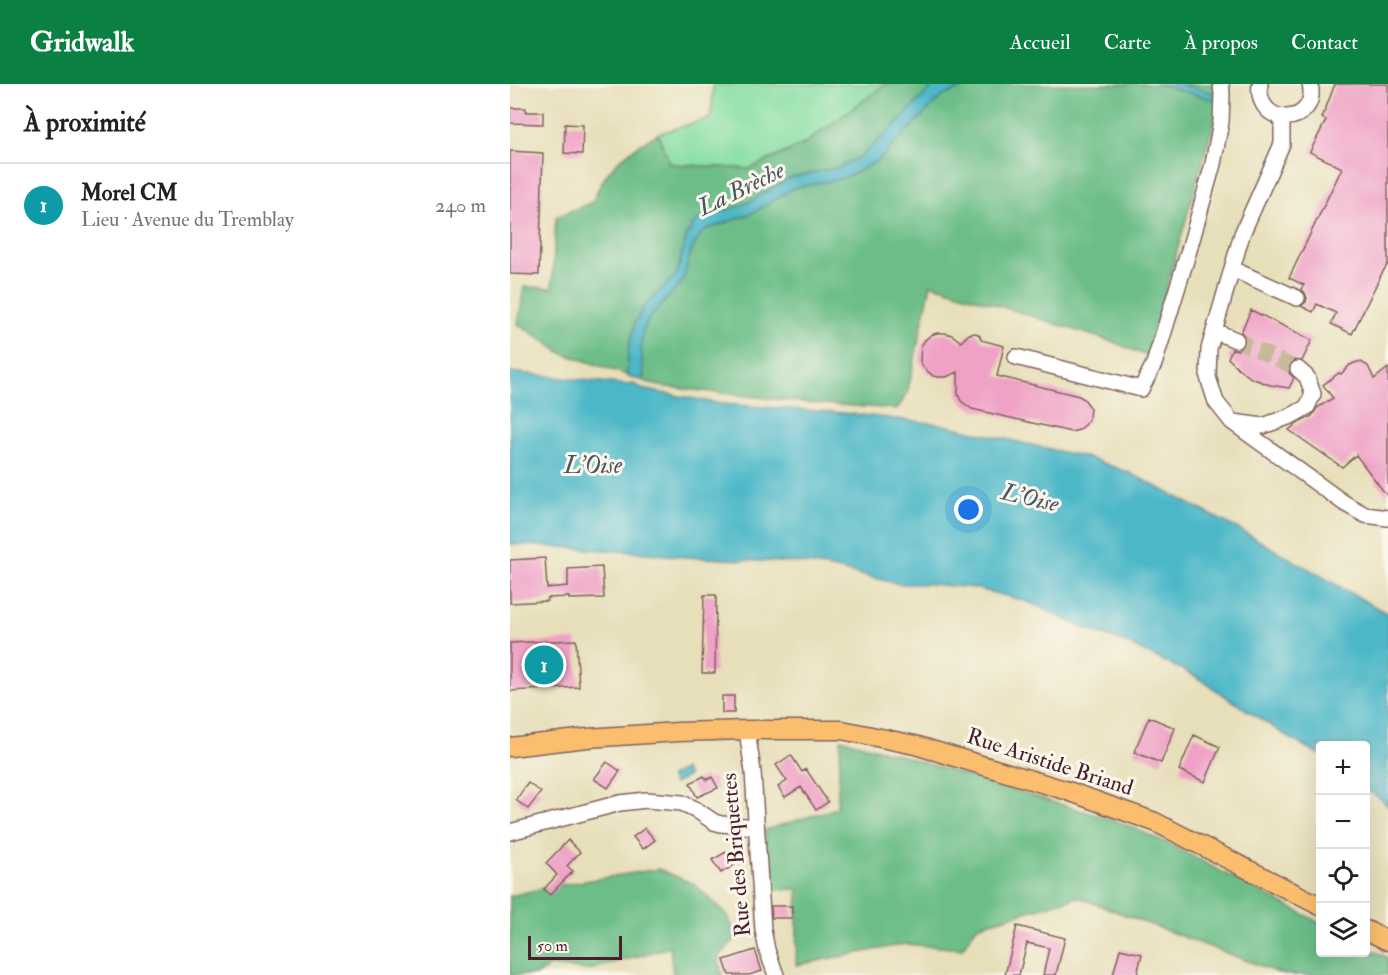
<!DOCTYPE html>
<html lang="fr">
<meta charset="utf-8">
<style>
:root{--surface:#fff;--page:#f6f6f6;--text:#202124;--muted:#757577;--line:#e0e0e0;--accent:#0b8043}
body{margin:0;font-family:"IM FELL Double Pica",serif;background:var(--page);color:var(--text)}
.controls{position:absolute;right:18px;bottom:18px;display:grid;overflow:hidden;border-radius:6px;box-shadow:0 6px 24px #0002}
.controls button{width:54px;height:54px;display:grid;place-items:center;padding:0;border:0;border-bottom:2px solid var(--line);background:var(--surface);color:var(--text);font:30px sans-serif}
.scale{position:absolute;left:18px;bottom:15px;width:94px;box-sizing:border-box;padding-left:6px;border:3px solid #4a1f2b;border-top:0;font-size:16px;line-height:21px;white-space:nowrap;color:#4a1f2b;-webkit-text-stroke:4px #fbf7ec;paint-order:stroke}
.you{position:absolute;left:459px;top:426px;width:21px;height:21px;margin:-15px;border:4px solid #fff;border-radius:50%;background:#1a73e8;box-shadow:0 0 0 9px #1a73e833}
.badge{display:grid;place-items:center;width:39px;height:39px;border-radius:50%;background:var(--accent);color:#fff;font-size:20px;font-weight:700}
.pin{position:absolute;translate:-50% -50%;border:3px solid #fff;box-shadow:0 2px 6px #0006}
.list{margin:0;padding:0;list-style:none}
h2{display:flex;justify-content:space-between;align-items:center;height:78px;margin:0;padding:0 24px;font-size:26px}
h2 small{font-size:20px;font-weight:400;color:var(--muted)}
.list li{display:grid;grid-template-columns:39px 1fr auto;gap:18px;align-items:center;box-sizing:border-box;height:84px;padding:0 24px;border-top:2px solid var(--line)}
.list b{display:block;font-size:22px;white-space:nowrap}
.list p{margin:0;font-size:20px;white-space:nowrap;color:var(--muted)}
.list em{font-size:20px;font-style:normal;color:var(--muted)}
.icon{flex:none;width:33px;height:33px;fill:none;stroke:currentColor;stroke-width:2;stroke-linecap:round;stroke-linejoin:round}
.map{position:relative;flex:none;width:878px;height:891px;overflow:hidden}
header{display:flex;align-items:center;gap:36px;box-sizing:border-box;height:84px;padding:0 30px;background:var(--accent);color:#fff}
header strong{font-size:28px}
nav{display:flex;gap:33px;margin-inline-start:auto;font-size:21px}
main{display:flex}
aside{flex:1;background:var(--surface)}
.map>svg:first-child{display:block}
.green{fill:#85dea2;stroke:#687e66;stroke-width:1.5}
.forest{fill:#6cbd88;stroke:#5b6e5a;stroke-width:1.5}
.water{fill:#4bb7c7;stroke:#4a6b79;stroke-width:1.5}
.building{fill:#efa1c6}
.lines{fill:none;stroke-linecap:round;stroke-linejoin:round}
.minor-tunnel{stroke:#c8b99d;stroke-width:15;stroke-dasharray:15 8;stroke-linecap:butt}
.minor-casing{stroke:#81625d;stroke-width:18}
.major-casing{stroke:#81625d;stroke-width:21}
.minor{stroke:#fff;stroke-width:15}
.major{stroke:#fabe6e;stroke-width:18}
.labels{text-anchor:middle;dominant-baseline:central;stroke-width:6;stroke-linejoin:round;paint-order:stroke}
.street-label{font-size:22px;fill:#4a1f2b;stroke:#fbf7ec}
.water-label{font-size:24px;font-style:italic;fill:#4a5462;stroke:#fbf7ec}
</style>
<header>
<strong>Gridwalk</strong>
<nav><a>Accueil</a><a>Carte</a><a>À propos</a><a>Contact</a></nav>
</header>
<main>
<aside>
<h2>À proximité<small></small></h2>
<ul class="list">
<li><span class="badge" style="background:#0f9aa8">1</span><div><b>Morel CM</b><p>Lieu · Avenue du Tremblay</p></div><em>240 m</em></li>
</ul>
</aside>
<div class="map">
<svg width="878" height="891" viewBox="0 0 878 891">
<rect width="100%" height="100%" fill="#fbf7ec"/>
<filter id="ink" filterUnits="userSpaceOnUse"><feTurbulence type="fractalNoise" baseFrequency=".0167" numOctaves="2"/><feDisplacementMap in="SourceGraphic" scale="12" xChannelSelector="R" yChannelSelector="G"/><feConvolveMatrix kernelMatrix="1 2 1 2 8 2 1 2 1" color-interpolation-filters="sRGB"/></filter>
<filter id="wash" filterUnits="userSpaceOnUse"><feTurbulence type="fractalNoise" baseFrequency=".008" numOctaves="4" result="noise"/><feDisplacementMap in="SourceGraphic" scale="24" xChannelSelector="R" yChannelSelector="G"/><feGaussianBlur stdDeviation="1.35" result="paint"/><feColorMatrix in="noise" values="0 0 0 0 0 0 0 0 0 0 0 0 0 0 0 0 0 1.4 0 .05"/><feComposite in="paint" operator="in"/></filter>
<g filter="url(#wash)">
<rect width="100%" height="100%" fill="#e7dfba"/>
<!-- green -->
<path class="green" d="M203 0H376L294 60 239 85 160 80 148 50 200 34 202 22Z"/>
<!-- forest -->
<path class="forest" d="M376 0H704L708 24 637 272 606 259 421 200 397 310 387 325 300 319 149 302 52 269 8 240 14 203 42 204 46 133 83 118C95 83 116 68 148 50L160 80 239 85 294 60Z
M331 655 386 670 612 739 659 760 810 839V868H856V863L878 874V891H774L568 813 467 842 452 865 395 860 286 881 288 805 258 806 255 746 327 724Z
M148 785 184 800 217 831 227 853 209 873 212 891H163L160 863 79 886 39 882 28 891H0V812L38 803Z"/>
<!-- water -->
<path class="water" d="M425 0H475L450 5 433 12 421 23 369 76 341 91 330 95 288 103 280 106 245 128 198 145 191 150 181 167 173 197 138 236 133 247 131 263 134 293 130 296 117 292 118 266 125 239 134 222 167 190 176 153 183 141 189 135 193 132 221 125 235 120 280 94 330 83 351 72 382 44Z
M647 0H668L705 9V16Z
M0 288 118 301 123 300 128 302 131 305 212 320 334 329 430 340 579 374 620 389 732 447 878 530V722L871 715 856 705V662H810V671L778 653 685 592 616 559 574 544 519 518 465 504 421 500H390L321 484 291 479 174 473 127 468 0 460Z
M174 685 178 692 164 700 160 693Z"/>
<g id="blocks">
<!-- building -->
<path class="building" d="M825 0H878V180L872 189 842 250 821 240 826 229 807 220 803 228 791 222 796 218 797 214 795 209 791 205 794 201 779 194 832 84 800 68 816 36 812 34Z
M0 24H16V28H33V40L0 39Z
M55 40 73 41 72 70 54 69Z
M0 67 33 69 29 191 0 190Z
M741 226 802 256 792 277 784 276 779 282V289L784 294 779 304 760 301 741 294 728 284 718 274 722 265 728 266 735 260 736 254 731 248Z
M427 249H435L442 251 451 258 459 250 466 249 470 252 471 256 494 262 487 292 569 312 574 315 580 323 579 335 575 341 569 346 561 348 462 325 451 317 448 310V288L436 293H429L423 292 413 283 410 277 411 262 415 256 421 251Z
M847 278H851L858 282 864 295 878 284V413L846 371 832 383 779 346 785 341 802 332 807 324 823 314 813 301 829 289 831 290 840 281Z
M35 474 37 504 58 502V485L92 483 94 514 59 515V513L37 514V517L0 519V476Z
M194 511H206L205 589H192Z
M66 556 69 603 0 607V559Z
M212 612H224V629H212Z
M639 633 665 644 651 679 624 668Z
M684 651 710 663 695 698 669 686Z
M281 671 292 688 296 685 318 718 306 726 291 703 275 713 268 703 277 697 266 681Z
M97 678 110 687 98 704 84 695Z
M194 692 197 696 202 693 208 704 187 713 180 699Z
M18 699 31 708 18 725 6 716Z
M135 744 145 756 133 765 123 753Z
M58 756 70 768 57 782 63 787 40 811 34 805 47 791 36 779Z
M216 768 224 781 211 789 202 776Z
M261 822H282V834H262Z
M507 842 555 854 546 891H533L539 864 517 859 509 891H495Z
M610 865 632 870 627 891H603Z
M245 866 252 887 239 891H219L214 876Z"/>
</g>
</g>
<g filter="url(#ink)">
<use href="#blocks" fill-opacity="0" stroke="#81625d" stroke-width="1.5"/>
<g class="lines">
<!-- minor-tunnel -->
<path class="minor-tunnel" d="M726 256 788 285"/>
<!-- minor casing -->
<g class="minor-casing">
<path id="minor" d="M750 0C745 46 810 42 800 0
M772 34V60L732 150 699 265 698 293 706 318 722 338 834 419 855 431 878 434
M722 185 787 214
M704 247 726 256
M506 273 631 305 644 280 679 166 703 80 711 38 712 10 711 0
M723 338 753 342 781 332 797 323 803 310 797 293 788 285
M237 646 243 688 253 846 257 866 266 891
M0 748 110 719 136 716 172 719 185 725 204 738 211 740 246 743"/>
</g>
<!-- major casing -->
<g class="major-casing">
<path id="major" d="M0 663 77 654 168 648 237 646H332L405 661 558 707 645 738 810 822
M856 846 878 857"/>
</g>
<!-- minor -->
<use href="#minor" class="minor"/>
<!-- major -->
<use href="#major" class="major"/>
</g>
</g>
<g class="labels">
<!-- street labels -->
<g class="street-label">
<text transform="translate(540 678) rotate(18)">Rue Aristide Briand</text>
<text transform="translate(226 771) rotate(-95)">Rue des Briquettes</text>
</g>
<!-- water labels -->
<g class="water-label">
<text transform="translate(231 105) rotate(-26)">La Brèche</text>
<text x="83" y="381">L’Oise</text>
<text transform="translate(520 414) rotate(13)">L'Oise</text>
</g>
</g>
</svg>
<div class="controls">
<button>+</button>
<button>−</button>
<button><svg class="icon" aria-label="locate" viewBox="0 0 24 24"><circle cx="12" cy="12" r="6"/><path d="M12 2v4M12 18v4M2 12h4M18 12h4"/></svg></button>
<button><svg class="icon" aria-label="layers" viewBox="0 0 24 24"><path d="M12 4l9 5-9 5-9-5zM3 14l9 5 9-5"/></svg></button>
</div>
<div class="scale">50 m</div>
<div class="you"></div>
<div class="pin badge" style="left:34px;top:581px;background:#0f9aa8">1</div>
</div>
</main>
